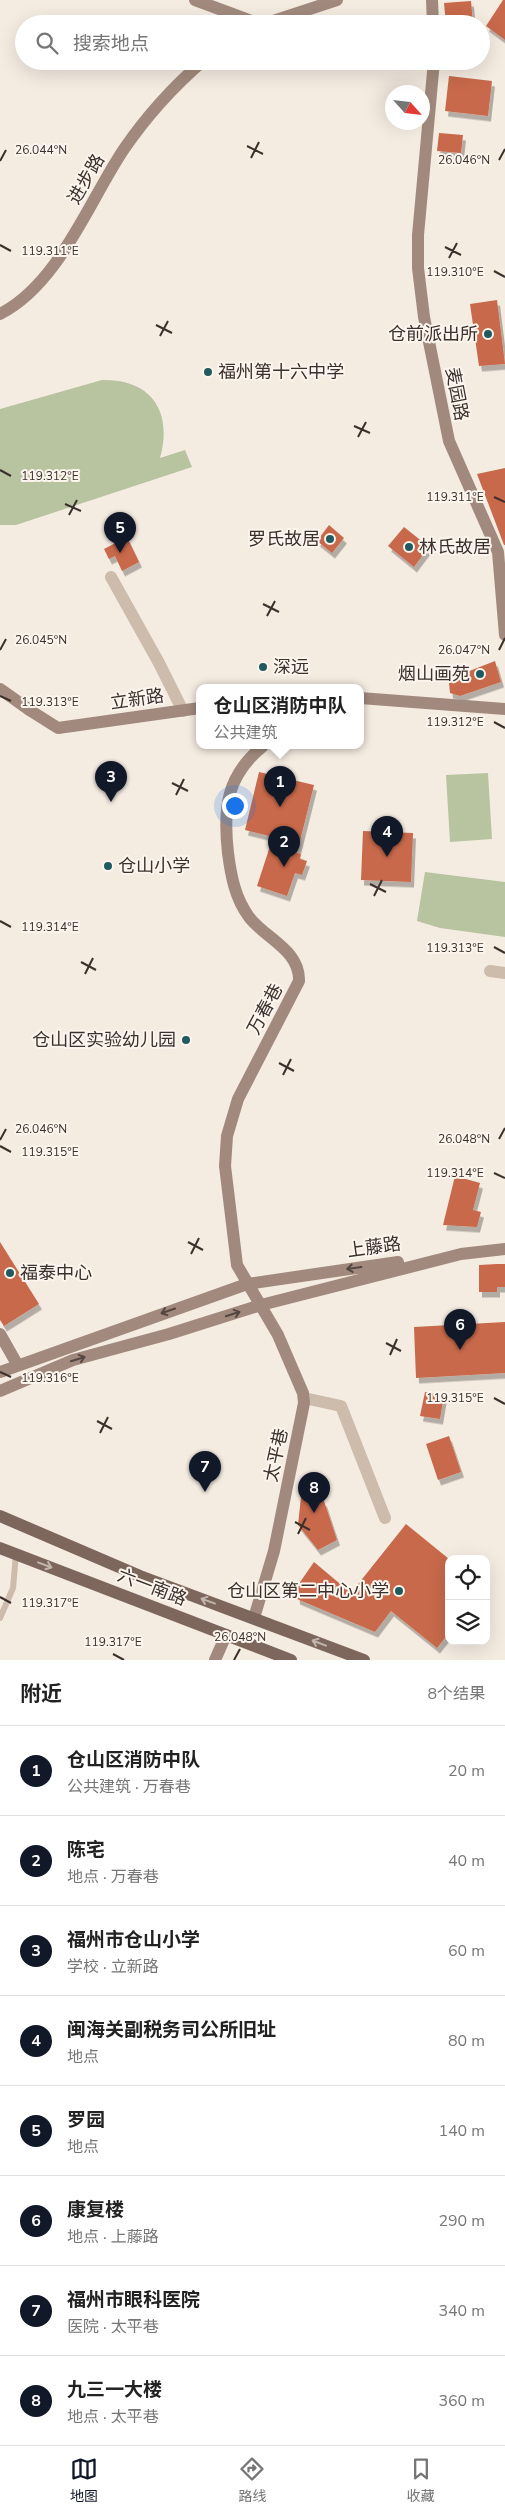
<!DOCTYPE html>
<html lang="zh">
<meta charset="utf-8">
<style>
:root{--surface:#fff;--page:#f2f2f2;--text:#222;--muted:#767676;--line:#e0e0e0;--accent:#111827}
body{margin:0;font-family:"Nunito Sans","Noto Sans SC",sans-serif;background:var(--page);color:var(--text)}
.controls{position:absolute;right:15px;bottom:15px;display:grid;overflow:hidden;border-radius:10px;box-shadow:0 5px 20px #0002}
.controls button{width:45px;height:45px;display:grid;place-items:center;padding:0;border:0;border-bottom:1px solid var(--line);background:var(--surface);color:var(--text);font:25px sans-serif}
.compass{position:absolute;left:385px;top:85px;width:45px;height:45px;border-radius:50%;background:var(--surface);box-shadow:0 5px 20px #0002;rotate:117deg}
.you{position:absolute;left:234px;top:805px;width:18px;height:18px;margin:-12px;border:4px solid #fff;border-radius:50%;background:#1a73e8;box-shadow:0 0 0 8px #1a73e833}
.badge{display:grid;place-items:center;width:32px;height:32px;border-radius:50%;background:var(--accent);color:#fff;font-size:16px;font-weight:700}
.pin{position:absolute;translate:-50% -41px;filter:drop-shadow(0 1px 2px #0008)}
.pin::after{content:'';position:absolute;top:26px;width:18px;height:15px;background:inherit;clip-path:polygon(0 0,100% 0,50% 100%)}
.popup{position:absolute;left:196px;top:684px;width:168px;height:65px;box-sizing:border-box;display:grid;place-content:center;border-radius:10px;background:var(--surface);filter:drop-shadow(0 1px 4px #0005);font-size:16px;white-space:nowrap;color:var(--muted)}
.popup b{font-size:19px;color:var(--text)}
.popup::after{content:'';position:absolute;left:50%;top:100%;margin-left:-10px;border:10px solid transparent;border-top-color:var(--surface)}
.list{margin:0;padding:0;list-style:none}
h2{display:flex;justify-content:space-between;align-items:center;height:65px;margin:0;padding:0 20px;font-size:21px}
h2 small{font-size:16px;font-weight:400;color:var(--muted)}
.list li{display:grid;grid-template-columns:32px 1fr auto;gap:15px;align-items:center;box-sizing:border-box;height:90px;padding:0 20px;border-top:1px solid var(--line)}
.list b{display:block;font-size:19px;white-space:nowrap}
.list p{margin:0;font-size:16px;white-space:nowrap;color:var(--muted)}
.list em{font-size:16px;font-style:normal;color:var(--muted)}
.icon{flex:none;width:28px;height:28px;fill:none;stroke:currentColor;stroke-width:2;stroke-linecap:round;stroke-linejoin:round}
.map{position:relative;flex:none;width:505px;height:1660px;overflow:hidden}
.search{position:absolute;background:var(--surface);box-shadow:0 5px 20px #0002;left:15px;right:15px;top:15px;height:55px;display:flex;align-items:center;gap:12px;box-sizing:border-box;padding:0 18px;border-radius:28px;color:var(--muted);font-size:19px}
.sheet{height:785px;background:var(--surface)}
nav{display:flex;justify-content:space-around;align-items:center;box-sizing:border-box;height:70px;border-top:1px solid var(--line);background:var(--surface);font-size:14px;color:var(--muted)}
nav a{display:grid;justify-items:center;gap:2px}
nav .on{color:var(--accent)}
.map>svg:first-child{display:block}
.green{fill:#b8c4a0}
.building{fill:#c8694b;filter:url(#shadow)}
.lines{fill:none;stroke-linecap:round;stroke-linejoin:round}
.lane{stroke:#cdbbac;stroke-width:6}
.street{stroke:#cdbbac;stroke-width:12}
.secondary{stroke:#a18a7d;stroke-width:12}
.primary{stroke:#7d675c;stroke-width:12}
.oneway{stroke:#544640}
.oneway2{stroke:#c2b5ac}
.ticks{fill:none;stroke:#3b302b;stroke-width:2}
.poi-dot{fill:#1f5a5e;stroke:#fbf5ee;stroke-width:2}
.labels{text-anchor:middle;dominant-baseline:central;stroke-width:4;stroke-linejoin:round;paint-order:stroke}
.street-label{font-size:18px;fill:#3b302b;stroke:#fbf5ee}
.poi-label{font-size:18px;fill:#3b302b;stroke:#fbf5ee;text-anchor:end}
.ticks-label{font-size:12px;text-anchor:middle;fill:#3b302b;stroke:#fbf5ee;stroke-width:4;stroke-linejoin:round;paint-order:stroke}
</style>
<div class="map">
<svg width="505" height="1660" viewBox="0 0 505 1660">
<defs>
<filter id="shadow"><feDropShadow dx="3" dy="5.5" stdDeviation="0" flood-color="#0004"/></filter>
</defs>
<rect width="100%" height="100%" fill="#f4ebe1"/>
<!-- green -->
<path class="green" d="M102 380C151 379 173 411 160 458L185 450 192 467 16 525H0V409Z
M488 773 492 839 450 842 446 775Z
M425 872 505 882V937L440 928 417 921Z"/>
<!-- building -->
<path class="building" d="M503 0H505V40L486 26Z
M471 1 473 24H446L444 3Z
M449 76 492 81 488 116 445 111Z
M439 133 463 135 461 153 437 151Z
M497 300 505 364 479 366 470 304Z
M505 468V545H504L477 474Z
M329 525 344 538 332 553 317 541Z
M404 527 429 547 414 567 388 546Z
M127 537 139 562 122 571 115 556 109 559 104 549Z
M495 661 501 682 460 696 450 693 449 683 454 677Z
M259 772 314 785 297 853 301 854 300 859 307 861 302 875 295 873 287 896 257 886 273 837 245 830Z
M363 831 413 833 411 882 361 880Z
M455 1176 480 1183 473 1210 481 1212 477 1227 443 1225Z
M0 1242 39 1304 4 1326 0 1320Z
M497 1264H505V1287H497V1292H479V1265Z
M505 1322V1373L416 1378 414 1327Z
M425 1392 444 1395 440 1419 420 1416Z
M449 1436 461 1472 438 1480 426 1444Z
M301 1497 324 1501 337 1540 318 1550 298 1525Z
M406 1524 449 1559V1633L437 1648 391 1611 375 1632 297 1599 296 1588 314 1562 351 1593Z"/>
<g class="lines">
<!-- lane -->
<path class="lane" d="M0 1618 13 1588 16 1554"/>
<!-- street -->
<path class="street" d="M111 577 159 663 183 711
M490 971 505 973
M304 1398 341 1406 385 1518"/>
<!-- secondary -->
<path class="secondary" d="M195 0 260 24
M432 0 433 24
M264 24 337 0
M434 61 418 235V268L424 317 449 441 498 552 505 635
M0 314C59 284 89 201 124 149 146 117 174 86 203 61
M0 689 31 711 58 728 200 708
M360 698 505 709
M0 1334 17 1364
M0 1372 247 1284 398 1262
M0 1391 73 1360 169 1334 261 1305 461 1254 505 1249
M254 1618 274 1551 304 1403 303 1393 278 1335 237 1265 225 1166 227 1136 238 1099 299 981C300 950 266 939 249 917 235 898 231 876 228 853 223 809 226 776 263 746
M215 1660 226 1635"/>
<!-- primary -->
<path class="primary" d="M0 1516 140 1576 364 1660
M0 1548 291 1660"/>
</g>
<!-- one-way arrows -->
<defs><path id="oneway-shaft" d="M-6 0H5M1.5-3L5.5 0L1.5 3" fill="none" stroke-width="1.6" stroke-linecap="round" stroke-linejoin="round" transform="scale(1.25)"/></defs>
<g class="oneway">
<use href="#oneway-shaft" transform="translate(354 1268) rotate(172)"/>
<use href="#oneway-shaft" transform="translate(168 1311) rotate(161)"/>
<use href="#oneway-shaft" transform="translate(233 1314) rotate(-18)"/>
<use href="#oneway-shaft" transform="translate(78 1359) rotate(-17)"/>
</g>
<g class="oneway2">
<use href="#oneway-shaft" transform="translate(45 1565) rotate(21)"/>
<use href="#oneway-shaft" transform="translate(208 1601) rotate(-160)"/>
<use href="#oneway-shaft" transform="translate(319 1643) rotate(-159)"/>
</g>
<!-- ticks -->
<path class="ticks" d="M247 146 263 154M251 158 259 142M499 160 505 149M0 161 6 150M0 245 11 251M445 247 461 255M449 258 457 243M494 271 505 277M156 325 172 333M160 336 168 321M354 426 370 433M358 437 366 422M0 470 11 476M494 497 505 502M65 504 81 511M69 515 77 500M263 604 279 612M267 616 275 601M0 650 6 639M499 650 505 638M0 696 11 701M494 722 505 728M172 783 188 791M176 795 184 779M370 884 386 892M374 896 382 880M0 921 11 927M494 947 505 953M81 962 96 970M85 974 93 958M279 1063 294 1071M283 1075 291 1059M499 1139 505 1128M0 1140 6 1129M0 1146 11 1152M494 1173 505 1178M188 1242 203 1250M191 1254 199 1238M386 1343 401 1351M390 1355 397 1339M0 1372 11 1377M494 1398 505 1404M97 1421 112 1429M100 1433 108 1417M295 1522 310 1530M298 1534 306 1518M0 1597 11 1603M113 1654 124 1660M234 1660 240 1649"/>
<!-- markers -->
<g class="poi-dot">
<circle cx="488" cy="334" r="5"/>
<circle cx="208" cy="372" r="5"/>
<circle cx="330" cy="539" r="5"/>
<circle cx="409" cy="547" r="5"/>
<circle cx="263" cy="667" r="5"/>
<circle cx="480" cy="674" r="5"/>
<circle cx="108" cy="866" r="5"/>
<circle cx="186" cy="1040" r="5"/>
<circle cx="10" cy="1273" r="5"/>
<circle cx="399" cy="1591" r="5"/>
</g>
<g class="labels">
<!-- street labels -->
<g class="street-label">
<text transform="translate(86 179) rotate(-60)">进步路</text>
<text transform="translate(457 394) rotate(79)">麦园路</text>
<text transform="translate(137 699) rotate(-8)">立新路</text>
<text transform="translate(265 1009) rotate(-62)">万春巷</text>
<text transform="translate(374 1247) rotate(-8)">上藤路</text>
<text transform="translate(276 1455) rotate(-78)">太平巷</text>
<text transform="translate(152 1587) rotate(21)">六一南路</text>
</g>
<!-- poi labels -->
<g class="poi-label">
<text x="478" y="334">仓前派出所</text>
<text x="218" y="372" text-anchor="start">福州第十六中学</text>
<text x="320" y="539">罗氏故居</text>
<text x="419" y="547" text-anchor="start">林氏故居</text>
<text x="273" y="667" text-anchor="start">深远</text>
<text x="470" y="674">烟山画苑</text>
<text x="118" y="866" text-anchor="start">仓山小学</text>
<text x="176" y="1040">仓山区实验幼儿园</text>
<text x="20" y="1273" text-anchor="start">福泰中心</text>
<text x="389" y="1591">仓山区第二中心小学</text>
</g>
</g>
<g class="ticks-label">
<text x="41" y="154">26.044°N</text>
<text x="464" y="164">26.046°N</text>
<text x="50" y="255">119.311°E</text>
<text x="455" y="276">119.310°E</text>
<text x="50" y="480">119.312°E</text>
<text x="455" y="501">119.311°E</text>
<text x="41" y="644">26.045°N</text>
<text x="464" y="654">26.047°N</text>
<text x="50" y="706">119.313°E</text>
<text x="455" y="726">119.312°E</text>
<text x="50" y="931">119.314°E</text>
<text x="455" y="952">119.313°E</text>
<text x="41" y="1133">26.046°N</text>
<text x="464" y="1143">26.048°N</text>
<text x="50" y="1156">119.315°E</text>
<text x="455" y="1177">119.314°E</text>
<text x="50" y="1382">119.316°E</text>
<text x="455" y="1402">119.315°E</text>
<text x="50" y="1607">119.317°E</text>
<text x="240" y="1641">26.048°N</text>
<text x="113" y="1646">119.317°E</text>
</g>
</svg>
<div class="controls">
<button><svg class="icon" aria-label="locate" viewBox="0 0 24 24"><circle cx="12" cy="12" r="6"/><path d="M12 2v4M12 18v4M2 12h4M18 12h4"/></svg></button>
<button><svg class="icon" aria-label="layers" viewBox="0 0 24 24"><path d="M12 4l9 5-9 5-9-5zM3 14l9 5 9-5"/></svg></button>
</div>
<svg class="compass" viewBox="-18 -18 36 36"><path d="M0-13l5 13h-10z" fill="#e53935"/><path d="M0 13l5-13h-10z" fill="#767676"/></svg>
<div class="you"></div>
<div class="pin badge" style="left:280px;top:807px">1</div>
<div class="popup"><b>仓山区消防中队</b>公共建筑</div>
<div class="pin badge" style="left:284px;top:867px">2</div>
<div class="pin badge" style="left:111px;top:802px">3</div>
<div class="pin badge" style="left:387px;top:857px">4</div>
<div class="pin badge" style="left:120px;top:553px">5</div>
<div class="pin badge" style="left:460px;top:1350px">6</div>
<div class="pin badge" style="left:205px;top:1492px">7</div>
<div class="pin badge" style="left:314px;top:1513px">8</div>
<div class="search"><svg class="icon" aria-label="search" viewBox="0 0 24 24"><circle cx="10" cy="10" r="6"/><path d="M15 15l6 6"/></svg>搜索地点</div>
</div>
<section class="sheet">
<h2>附近<small>8个结果</small></h2>
<ul class="list">
<li><span class="badge">1</span><div><b>仓山区消防中队</b><p>公共建筑 · 万春巷</p></div><em>20 m</em></li>
<li><span class="badge">2</span><div><b>陈宅</b><p>地点 · 万春巷</p></div><em>40 m</em></li>
<li><span class="badge">3</span><div><b>福州市仓山小学</b><p>学校 · 立新路</p></div><em>60 m</em></li>
<li><span class="badge">4</span><div><b>闽海关副税务司公所旧址</b><p>地点</p></div><em>80 m</em></li>
<li><span class="badge">5</span><div><b>罗园</b><p>地点</p></div><em>140 m</em></li>
<li><span class="badge">6</span><div><b>康复楼</b><p>地点 · 上藤路</p></div><em>290 m</em></li>
<li><span class="badge">7</span><div><b>福州市眼科医院</b><p>医院 · 太平巷</p></div><em>340 m</em></li>
<li><span class="badge">8</span><div><b>九三一大楼</b><p>地点 · 太平巷</p></div><em>360 m</em></li>
</ul>
</section>
<nav>
<a class="on"><svg class="icon" aria-label="map" viewBox="0 0 24 24"><path d="M3 6l6-2 6 2 6-2v14l-6 2-6-2-6 2zM9 4v14M15 6v14"/></svg>地图</a>
<a><svg class="icon" aria-label="directions" viewBox="0 0 24 24"><path d="M12 3l9 9-9 9-9-9zM9 14v-3h6M13 9l2 2-2 2"/></svg>路线</a>
<a><svg class="icon" aria-label="saved" viewBox="0 0 24 24"><path d="M7 4h10v16l-5-4-5 4z"/></svg>收藏</a>
</nav>
